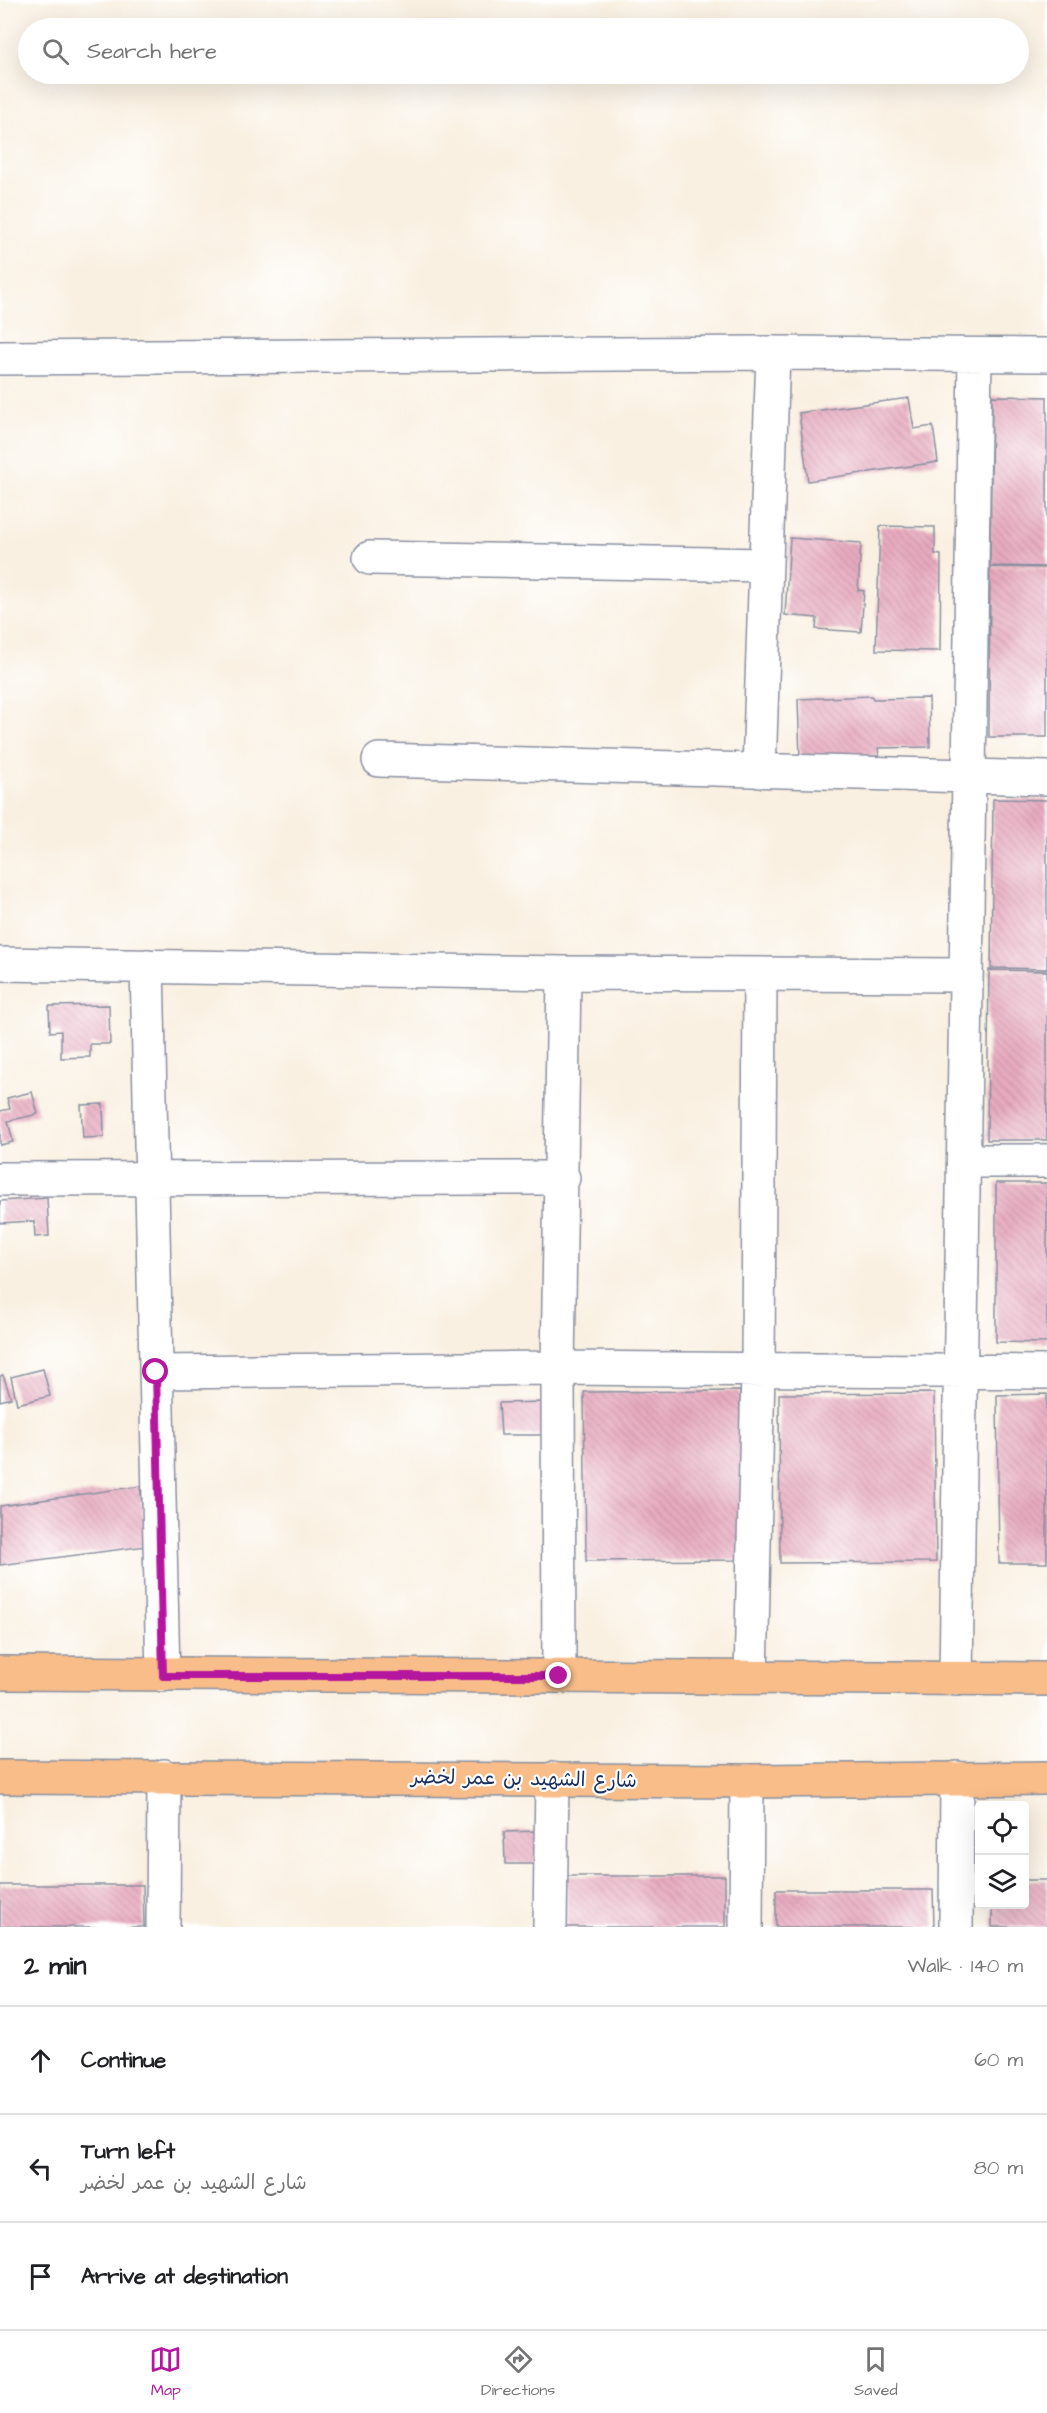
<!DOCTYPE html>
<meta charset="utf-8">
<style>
:root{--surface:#fff;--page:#f6f6f6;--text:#202124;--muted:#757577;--line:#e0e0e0;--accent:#b5179e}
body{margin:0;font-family:"Architects Daughter","Playpen Sans Arabic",sans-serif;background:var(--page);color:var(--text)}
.controls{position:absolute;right:18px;bottom:18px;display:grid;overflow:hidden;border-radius:6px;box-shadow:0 6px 24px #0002}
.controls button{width:54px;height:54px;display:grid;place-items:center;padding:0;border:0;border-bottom:2px solid var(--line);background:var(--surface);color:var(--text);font:30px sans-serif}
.stop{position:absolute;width:18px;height:18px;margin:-14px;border:4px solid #b5179e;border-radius:50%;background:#fff}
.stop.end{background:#b5179e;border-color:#fff;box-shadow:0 2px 6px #0008}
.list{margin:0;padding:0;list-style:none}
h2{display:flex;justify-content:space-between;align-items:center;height:78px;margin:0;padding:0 24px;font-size:26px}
h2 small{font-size:20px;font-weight:400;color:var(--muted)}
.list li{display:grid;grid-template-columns:39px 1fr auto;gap:18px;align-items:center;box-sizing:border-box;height:108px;padding:0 24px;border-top:2px solid var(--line)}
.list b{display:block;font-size:22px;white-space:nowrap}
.list p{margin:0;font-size:20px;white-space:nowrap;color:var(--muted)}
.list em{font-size:20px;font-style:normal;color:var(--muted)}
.icon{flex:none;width:33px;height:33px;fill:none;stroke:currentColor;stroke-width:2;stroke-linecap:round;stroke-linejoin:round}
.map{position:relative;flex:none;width:1047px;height:1927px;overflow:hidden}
.search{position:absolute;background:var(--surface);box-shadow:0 6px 24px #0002;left:18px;right:18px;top:18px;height:66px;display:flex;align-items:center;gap:15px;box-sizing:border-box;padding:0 21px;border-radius:33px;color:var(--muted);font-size:22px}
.sheet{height:402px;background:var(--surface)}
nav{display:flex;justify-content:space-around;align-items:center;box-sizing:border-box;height:84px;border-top:2px solid var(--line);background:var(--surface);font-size:16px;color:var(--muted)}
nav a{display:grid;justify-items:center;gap:3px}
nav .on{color:var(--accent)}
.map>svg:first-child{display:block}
.building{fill:url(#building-back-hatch)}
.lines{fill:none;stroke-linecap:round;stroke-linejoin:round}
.minor-casing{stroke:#8a90a0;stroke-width:36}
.major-casing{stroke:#8a90a0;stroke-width:36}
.minor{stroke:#fff;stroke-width:33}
.major{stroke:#f8bd89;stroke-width:33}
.route{stroke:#b5179e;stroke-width:8}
.labels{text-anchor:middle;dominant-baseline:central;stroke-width:4.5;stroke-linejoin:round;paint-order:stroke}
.street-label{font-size:20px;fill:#1b2f5e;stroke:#fff}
</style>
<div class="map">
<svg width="1047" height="1927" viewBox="0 0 1047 1927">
<defs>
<pattern id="building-back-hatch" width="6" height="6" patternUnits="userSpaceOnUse" patternTransform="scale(1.5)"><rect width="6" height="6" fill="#e8abbf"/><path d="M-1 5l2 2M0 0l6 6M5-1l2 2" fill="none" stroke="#c693a7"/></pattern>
</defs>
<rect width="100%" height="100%" fill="#fff"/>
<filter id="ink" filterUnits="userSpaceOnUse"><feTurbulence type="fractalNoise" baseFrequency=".0167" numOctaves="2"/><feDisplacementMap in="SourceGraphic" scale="12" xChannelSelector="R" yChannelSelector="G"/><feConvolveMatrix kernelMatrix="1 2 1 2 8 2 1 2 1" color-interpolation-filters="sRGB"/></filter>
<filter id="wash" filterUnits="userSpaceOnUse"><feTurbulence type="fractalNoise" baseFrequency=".008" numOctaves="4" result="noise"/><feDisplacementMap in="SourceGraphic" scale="24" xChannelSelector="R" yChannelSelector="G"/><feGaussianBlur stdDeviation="1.35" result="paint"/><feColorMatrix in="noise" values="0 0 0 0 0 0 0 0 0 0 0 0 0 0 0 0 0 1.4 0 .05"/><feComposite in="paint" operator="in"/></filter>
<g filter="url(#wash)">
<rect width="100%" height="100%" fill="#f9f0e1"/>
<g id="blocks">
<!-- building -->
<path class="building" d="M992 396 1047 397V567L990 566Z
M909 398 914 429 933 426 938 462 808 481 799 413Z
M880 526 935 527V554L941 555 940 651 876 650Z
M790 538 861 543 858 590 864 591 861 632 816 629 817 618 785 615Z
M990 567 1047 568V737H989Z
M872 696 873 699 929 698 930 747 878 748 879 756 800 759 798 699Z
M993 799 1047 800V969L991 968Z
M989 970 1047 971V1140H987Z
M109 1005 110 1044H90V1057L61 1058V1031L50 1032 49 1006Z
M32 1092 38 1114 8 1121 13 1142 0 1145V1111L10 1109 7 1098Z
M103 1104 104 1137 83 1138 81 1105Z
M996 1183H1047V1343L996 1342Z
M47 1198 49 1236 35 1237 34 1221 0 1223V1201Z
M43 1369 50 1396 17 1404 11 1377Z
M3 1375 11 1398 0 1401V1376Z
M740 1391 742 1560 586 1561 584 1392Z
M934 1393 936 1562 780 1563 779 1394Z
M1047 1394V1563H999L997 1395Z
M546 1402 547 1435H501L499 1403Z
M140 1486 144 1522 162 1544 0 1565V1506Z
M539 1831 540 1864H505L504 1832Z
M567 1876H725V1927H567Z
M1024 1880H1047V1927H992V1904H1024Z
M0 1885H143L144 1927H0Z
M776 1890H933L934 1927H776Z"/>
</g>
</g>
<g filter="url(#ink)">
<use href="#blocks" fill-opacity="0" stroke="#8a90a0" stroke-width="1.5"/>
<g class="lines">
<!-- minor casing -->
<g class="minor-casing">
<path id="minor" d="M0 358 773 353 1047 355
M370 558 766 565
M379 760 1047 778
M759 771 773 353
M0 964 564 973 965 975
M147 966 163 1675
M964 1161H1047
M0 1179 563 1178
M156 1372 558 1368 1047 1372
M559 1676 558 1368 564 973
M751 1677 758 1371 760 974
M956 1679 975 356
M163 1927 164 1776
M550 1927 552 1779
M746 1927 747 1781
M956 1927 957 1778"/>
</g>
<!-- major casing -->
<g class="major-casing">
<path id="major" d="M0 1673 1047 1679
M0 1777 747 1781 1047 1778"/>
</g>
<!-- minor -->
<use href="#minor" class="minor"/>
<!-- major -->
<use href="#major" class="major"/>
</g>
</g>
<g class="lines" filter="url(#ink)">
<!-- route -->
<path class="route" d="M156 1372 163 1676H559"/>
</g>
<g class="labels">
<!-- street labels -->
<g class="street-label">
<text transform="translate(524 1779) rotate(1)">شارع الشهيد بن عمر لخضر</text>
</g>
</g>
</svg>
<div class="controls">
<button><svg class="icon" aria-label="locate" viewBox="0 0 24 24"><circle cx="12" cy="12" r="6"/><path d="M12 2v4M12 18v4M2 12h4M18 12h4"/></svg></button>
<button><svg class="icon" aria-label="layers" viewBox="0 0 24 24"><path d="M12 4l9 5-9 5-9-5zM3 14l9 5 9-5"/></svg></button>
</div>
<div class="stop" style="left:156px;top:1372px"></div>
<div class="stop end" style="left:559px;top:1676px"></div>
<div class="search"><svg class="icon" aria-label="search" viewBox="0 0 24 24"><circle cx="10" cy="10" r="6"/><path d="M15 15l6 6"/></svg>Search here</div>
</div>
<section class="sheet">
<h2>2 min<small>Walk · 140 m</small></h2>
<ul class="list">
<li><svg class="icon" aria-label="ahead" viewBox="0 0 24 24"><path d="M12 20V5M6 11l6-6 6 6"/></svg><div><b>Continue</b></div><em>60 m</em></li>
<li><svg class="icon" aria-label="left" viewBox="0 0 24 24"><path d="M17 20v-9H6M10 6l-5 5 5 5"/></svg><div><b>Turn left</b><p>شارع الشهيد بن عمر لخضر</p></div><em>80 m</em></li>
<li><svg class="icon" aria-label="arrive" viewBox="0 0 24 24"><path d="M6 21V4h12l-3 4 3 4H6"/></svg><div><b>Arrive at destination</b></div></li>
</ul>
</section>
<nav>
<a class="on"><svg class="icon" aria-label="map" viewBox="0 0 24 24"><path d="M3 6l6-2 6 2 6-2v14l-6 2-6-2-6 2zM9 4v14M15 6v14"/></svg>Map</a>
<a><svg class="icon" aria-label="directions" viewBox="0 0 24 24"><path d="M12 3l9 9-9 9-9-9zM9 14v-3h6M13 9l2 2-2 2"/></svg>Directions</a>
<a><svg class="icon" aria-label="saved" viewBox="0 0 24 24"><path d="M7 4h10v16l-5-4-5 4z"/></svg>Saved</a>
</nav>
